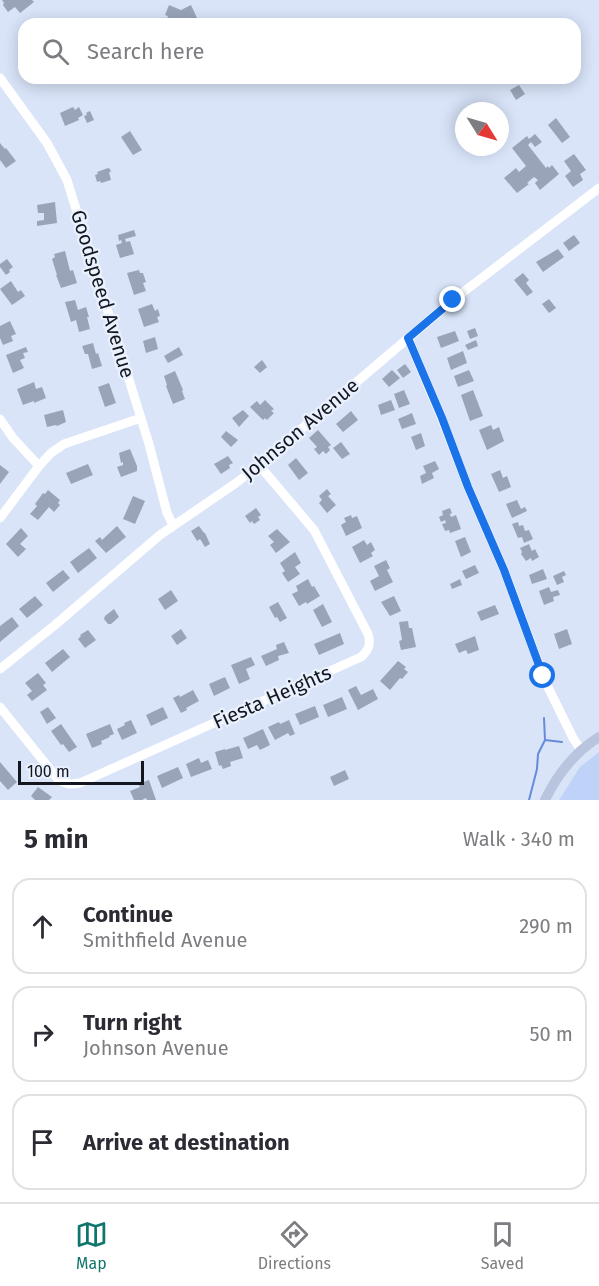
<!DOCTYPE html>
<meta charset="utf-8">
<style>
:root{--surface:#fff;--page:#f2f2f3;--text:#2b2b33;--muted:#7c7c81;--line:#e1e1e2;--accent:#0f766e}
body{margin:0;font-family:"Fira Sans",sans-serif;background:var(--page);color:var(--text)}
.compass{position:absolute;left:455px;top:102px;width:54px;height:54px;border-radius:50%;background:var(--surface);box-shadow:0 3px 15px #0003;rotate:127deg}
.scale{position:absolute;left:18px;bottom:15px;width:126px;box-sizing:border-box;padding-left:6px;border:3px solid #13161e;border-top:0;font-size:16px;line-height:21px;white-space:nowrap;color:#13161e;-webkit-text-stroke:4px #eaf1fe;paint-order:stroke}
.stop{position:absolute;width:18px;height:18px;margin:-14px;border:4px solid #1a73e8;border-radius:50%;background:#fff}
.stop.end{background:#1a73e8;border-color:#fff;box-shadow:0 2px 6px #0008}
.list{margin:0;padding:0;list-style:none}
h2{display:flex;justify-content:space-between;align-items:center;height:78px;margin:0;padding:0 24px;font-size:26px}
h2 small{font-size:20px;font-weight:400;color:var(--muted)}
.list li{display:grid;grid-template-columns:39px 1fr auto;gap:18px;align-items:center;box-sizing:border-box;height:96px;margin:0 12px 12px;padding:0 12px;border:2px solid var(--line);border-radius:18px}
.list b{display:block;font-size:22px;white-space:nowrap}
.list p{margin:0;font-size:20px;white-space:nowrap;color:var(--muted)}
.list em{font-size:20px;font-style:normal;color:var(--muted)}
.icon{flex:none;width:33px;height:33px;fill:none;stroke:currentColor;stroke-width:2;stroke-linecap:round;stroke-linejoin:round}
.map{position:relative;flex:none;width:599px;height:800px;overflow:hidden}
.search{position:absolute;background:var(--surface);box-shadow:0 3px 15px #0003;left:18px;right:18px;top:18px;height:66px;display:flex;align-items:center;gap:15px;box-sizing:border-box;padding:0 21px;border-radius:18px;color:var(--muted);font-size:22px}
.sheet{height:402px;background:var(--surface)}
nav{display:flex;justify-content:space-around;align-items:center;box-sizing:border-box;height:84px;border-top:2px solid var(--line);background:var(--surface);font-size:16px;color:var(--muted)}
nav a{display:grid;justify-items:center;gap:3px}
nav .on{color:var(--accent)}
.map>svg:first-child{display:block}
.green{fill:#bfd2f8}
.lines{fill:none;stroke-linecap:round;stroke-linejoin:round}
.stream{stroke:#658bda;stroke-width:2}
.building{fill:#9aa4b9}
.minor{stroke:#fff;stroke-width:9}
.major{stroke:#b9c5de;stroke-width:10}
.route{stroke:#1a73e8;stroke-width:8}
.labels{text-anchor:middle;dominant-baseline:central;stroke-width:4.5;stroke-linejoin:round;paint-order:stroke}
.street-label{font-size:20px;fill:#13161e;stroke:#eaf1fe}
</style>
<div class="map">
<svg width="599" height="800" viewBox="0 0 599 800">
<rect width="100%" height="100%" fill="#d9e4f9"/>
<!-- green -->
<path class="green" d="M599 752V800H559L580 767Z"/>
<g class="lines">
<!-- stream -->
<path class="stream" d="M545 740 562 742
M529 800 537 769 538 754 545 740 544 718"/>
</g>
<!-- building -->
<path class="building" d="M2 0H32L34 2 20 13 15 7 8 12 3 5 4 3Z
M169 5 181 10 191 5 197 18 184 24 180 22 179 20 178 24H165L168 16 165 15Z
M519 85 525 94 516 100 510 90Z
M73 107 75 110 79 107 83 115 78 118 79 120 65 126 60 113Z
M90 111 94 120 87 123 84 116 87 115 86 113Z
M556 118 570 137 562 143 548 125Z
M130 131 142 150 133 155 121 137Z
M535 134 542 142 535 147 531 142 528 145 546 168 548 166 549 168 552 165 559 174 540 190 535 183 538 180 534 177 527 183 529 184 517 193 504 178 516 168 519 172 526 166 512 148 527 136 529 139Z
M0 143 5 149 6 148 16 161 6 168 0 160Z
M574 154 586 170 580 174 583 180 573 187 565 176 571 171 564 161Z
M108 168 110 169 111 172H109L111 180 101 183 100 181 97 182 95 175 98 174 97 172Z
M55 202 57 223 37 226V221L44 220V213H38L37 205Z
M134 230 136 236 125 239 126 242 130 241 134 254 120 258 116 245 122 243 121 240 119 241 118 235Z
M574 235 580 243 569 251 563 243Z
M558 249 564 257 543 272 536 262Z
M65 251 70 271 73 270 77 283 61 288 56 275H57L52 259 55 257 54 254Z
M7 259 13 267 9 270 10 272 6 275 0 267V264Z
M139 270 140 273H143L146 282 143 283 146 291 134 295 127 273Z
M523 273 529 280 526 283 533 292 527 296 514 280Z
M11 281 18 292 21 290 25 296 12 305 0 289Z
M549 299 556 308 549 313 542 304Z
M75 300 78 310 86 307 89 317H87L90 329 79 332 76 320 71 322 65 302Z
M152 304 155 311 158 309 160 316 157 317 159 322 144 327 138 309Z
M10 321 16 334 11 336 13 341 3 345 0 338V326Z
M475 328 478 336 470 339 467 331Z
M455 331 459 341 441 348 437 337Z
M155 337 158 349 146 353 143 341Z
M476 340 478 346 468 350 465 345Z
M93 343 96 354 98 353 102 366 92 369 88 354H85L82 346Z
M26 347 28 352 23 353 25 358 20 360 24 368 13 373 6 355Z
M179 347 183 355 168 363 164 356Z
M463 351 467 363 451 370 447 358Z
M262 360 267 367 260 373 254 367Z
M405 364 411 372 403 378 397 370Z
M392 370 400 378 389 387 382 379Z
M469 370 474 381 458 387 454 376Z
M175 371 183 390 182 391 185 399 173 404 166 386 167 385 164 376Z
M34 382 36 389 42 387 46 398 34 403V401L23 405 17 389Z
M109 383 116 403 105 407 98 387Z
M404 390 410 404 399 408 394 394Z
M473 390 483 416 470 421 461 395Z
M265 400 274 409 271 411 274 413 267 420 265 418 263 420 250 407 257 401 260 405Z
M391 400 395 410 381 415 378 405Z
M63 410 66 422 57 426 56 425 47 427 44 415Z
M243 410 249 416 239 427 232 418Z
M351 411 358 420 343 432 336 424Z
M412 413 416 424 402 429 398 419Z
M491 425 493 430 499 427 504 441 487 450 479 430Z
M318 430 331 445 328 447 330 450 326 454 323 451 319 455 314 449 317 447 309 438Z
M226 431 238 440 231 447 221 437Z
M421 433 425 446 416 450 411 437Z
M341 442 350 454 342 459 333 448Z
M130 449 137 466V471L121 477 117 467 123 465V462L121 463 119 453Z
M228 456 233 463 229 465 230 468 221 474 214 464Z
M296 458 308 473 299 480 288 465Z
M435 461 439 469 432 473 434 478 422 484 420 476 426 473 423 466Z
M88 464 93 475 71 484 66 473Z
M0 465 9 472 0 484Z
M500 470 503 478 507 476 511 487 499 492 491 474Z
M327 489 331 494 328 496 336 505 327 513 319 503 322 500 319 496Z
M48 490 60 500 58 503 60 505 54 512 49 507 38 520 30 514 37 506 35 504 43 493 45 494Z
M133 496 145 501 135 524 123 519Z
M517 500 521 509 525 507 527 511 512 518 506 504Z
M256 508 261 515 258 517 260 520 254 524 252 521 250 523 245 516Z
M450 508 452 513 450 514 451 517 456 515 461 529 450 533 449 530 445 531 442 524 446 523 445 520 441 522 439 517 443 515 442 511Z
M351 515 352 518 357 516 362 528 346 536 341 525 346 522 344 518Z
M518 522 519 526 523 525 525 531 529 530 533 539 524 543 522 537 518 538 512 524Z
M117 526 126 537 106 553 95 541 100 537 102 540Z
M199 526 204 533H205L210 544 205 547 200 539 197 541 191 531Z
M21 528 28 536 20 544 26 549 18 557 6 544Z
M277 529 290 542 276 553 270 545 274 542 268 536Z
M465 537 471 552 461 557 455 541Z
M364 540 367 545 371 542 375 550 371 553 373 556 360 563 352 547Z
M529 544 532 551 535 549 539 557 532 561 531 558 526 561 521 554 522 552 520 548Z
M89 548 97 558 78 573 70 562Z
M295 552 301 563 295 567 300 574 288 582 282 573 285 571 280 563Z
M386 560 390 568 387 570 393 582 375 591 370 581 379 576 374 566Z
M475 565 479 573 466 579 462 571Z
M543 569 547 579 532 584 529 575Z
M63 570 70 578 53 592 46 583Z
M564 571 566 575 562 577 564 582 557 585 553 576Z
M308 579 312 587 314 586 320 596 307 604 306 602 299 606 292 594 298 591 296 586Z
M460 579 462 585 452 589 450 584Z
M549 587 551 592 558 590 560 595 553 597 554 601 544 605 539 591Z
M171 590 178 601 165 610 158 599Z
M35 596 43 605 27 618 19 609Z
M394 596 401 611 390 616 381 602Z
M278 602 287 618 280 622 277 617 275 618 269 607Z
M323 604 332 622 322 627 313 610Z
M495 605 499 614 481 621 477 612Z
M114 609 119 617 111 624H108L104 619 105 616Z
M12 617 19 626 0 642V626Z
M408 621 409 628H412L416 647 401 650 399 641 402 640 399 622Z
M181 629 187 638 177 645 171 636Z
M567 629 572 644 559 649 554 634Z
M88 630 96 640 85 648 78 639 81 636 80 635Z
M340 633 344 644 319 655 314 644Z
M475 636 479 650 468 654 466 650 459 653 455 644Z
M284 642 289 653 278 656 279 660 266 666 261 656 277 649 276 645Z
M63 649 70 657 52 672 45 663Z
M251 657 255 665 246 669 250 679 239 684 231 665Z
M398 661 406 667 404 669 408 672 402 679 400 678 390 690 380 681Z
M38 673 46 683 43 685 47 690 32 701 27 695 32 691 25 683Z
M225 677 230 688 214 696 209 684Z
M356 686 361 695 373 689 378 699 358 710 348 690Z
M193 690 199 701 186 708 187 710 181 713 173 698 179 695 180 697Z
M342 697 347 709 328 717 323 705Z
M315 706 319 717 300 725 295 714Z
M48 707 56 718 47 724 40 712Z
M163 707 168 718 151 726 146 715Z
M131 720 137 733 122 740 117 729 125 725 124 723Z
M289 720 295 734 290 736 288 733 275 740 268 727 279 722 280 724Z
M61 724 77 747 69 752 63 744 61 745 51 731Z
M110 724 114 734 109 736 110 737 101 741 102 744 92 748 86 734Z
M263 729 270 745 260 750 257 745 248 749 243 738Z
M239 746 243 758 230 762 231 766 223 769 221 765 219 766 215 752 225 749V750Z
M199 758 201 763 208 760 212 769 191 777 186 764Z
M0 762 17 782 8 790 0 781Z
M178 767 183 778 162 788 157 776Z
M345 770 349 779 334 786 330 777Z
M149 780 156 800H147L146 798 142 800H134L130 791 140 787 139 785 141 783Z
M38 787 52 797 49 800H35L31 796Z"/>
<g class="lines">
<!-- minor -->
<path class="minor" d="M0 78 47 143 67 180 149 444 167 513 173 525
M408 338 442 419 468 487 504 570 545 681 573 738 581 750
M0 419 13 438 39 466
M0 518 39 466 51 453 64 444 141 418
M0 669 55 625 160 535 236 483 259 465 453 300 599 188
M0 707 57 778C64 784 70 785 80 783L361 657C369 650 371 644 368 634L314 530 259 465"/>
<!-- major -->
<path class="major" d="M545 800C557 775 575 752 599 737"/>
</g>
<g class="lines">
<!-- route -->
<path class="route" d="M453 300 408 338 442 418 468 487 504 570 543 676"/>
</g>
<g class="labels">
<!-- street labels -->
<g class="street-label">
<text transform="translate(103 294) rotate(73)">Goodspeed Avenue</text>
<text transform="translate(300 429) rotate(-40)">Johnson Avenue</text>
<text transform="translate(272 697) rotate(-24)">Fiesta Heights</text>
</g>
</g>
</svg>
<svg class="compass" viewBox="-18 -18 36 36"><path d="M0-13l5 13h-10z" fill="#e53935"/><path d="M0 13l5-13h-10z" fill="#7c7c81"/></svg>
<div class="scale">100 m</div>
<div class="stop" style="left:543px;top:676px"></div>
<div class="stop end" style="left:453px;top:300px"></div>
<div class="search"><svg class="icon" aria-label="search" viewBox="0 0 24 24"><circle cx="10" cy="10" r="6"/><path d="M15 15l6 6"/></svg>Search here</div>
</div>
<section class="sheet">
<h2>5 min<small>Walk · 340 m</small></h2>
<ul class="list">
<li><svg class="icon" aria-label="ahead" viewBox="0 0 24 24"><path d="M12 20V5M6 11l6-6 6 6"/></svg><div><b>Continue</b><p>Smithfield Avenue</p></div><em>290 m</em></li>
<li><svg class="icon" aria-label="right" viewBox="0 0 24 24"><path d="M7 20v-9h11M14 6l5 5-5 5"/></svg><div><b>Turn right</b><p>Johnson Avenue</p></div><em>50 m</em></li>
<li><svg class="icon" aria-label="arrive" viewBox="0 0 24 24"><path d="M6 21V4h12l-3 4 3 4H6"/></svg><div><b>Arrive at destination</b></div></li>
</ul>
</section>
<nav>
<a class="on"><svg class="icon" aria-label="map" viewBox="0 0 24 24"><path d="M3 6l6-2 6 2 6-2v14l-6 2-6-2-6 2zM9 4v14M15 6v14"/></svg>Map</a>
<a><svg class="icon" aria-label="directions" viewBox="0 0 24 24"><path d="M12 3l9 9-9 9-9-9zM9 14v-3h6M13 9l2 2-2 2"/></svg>Directions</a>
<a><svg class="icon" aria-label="saved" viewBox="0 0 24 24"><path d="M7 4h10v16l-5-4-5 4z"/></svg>Saved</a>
</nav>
